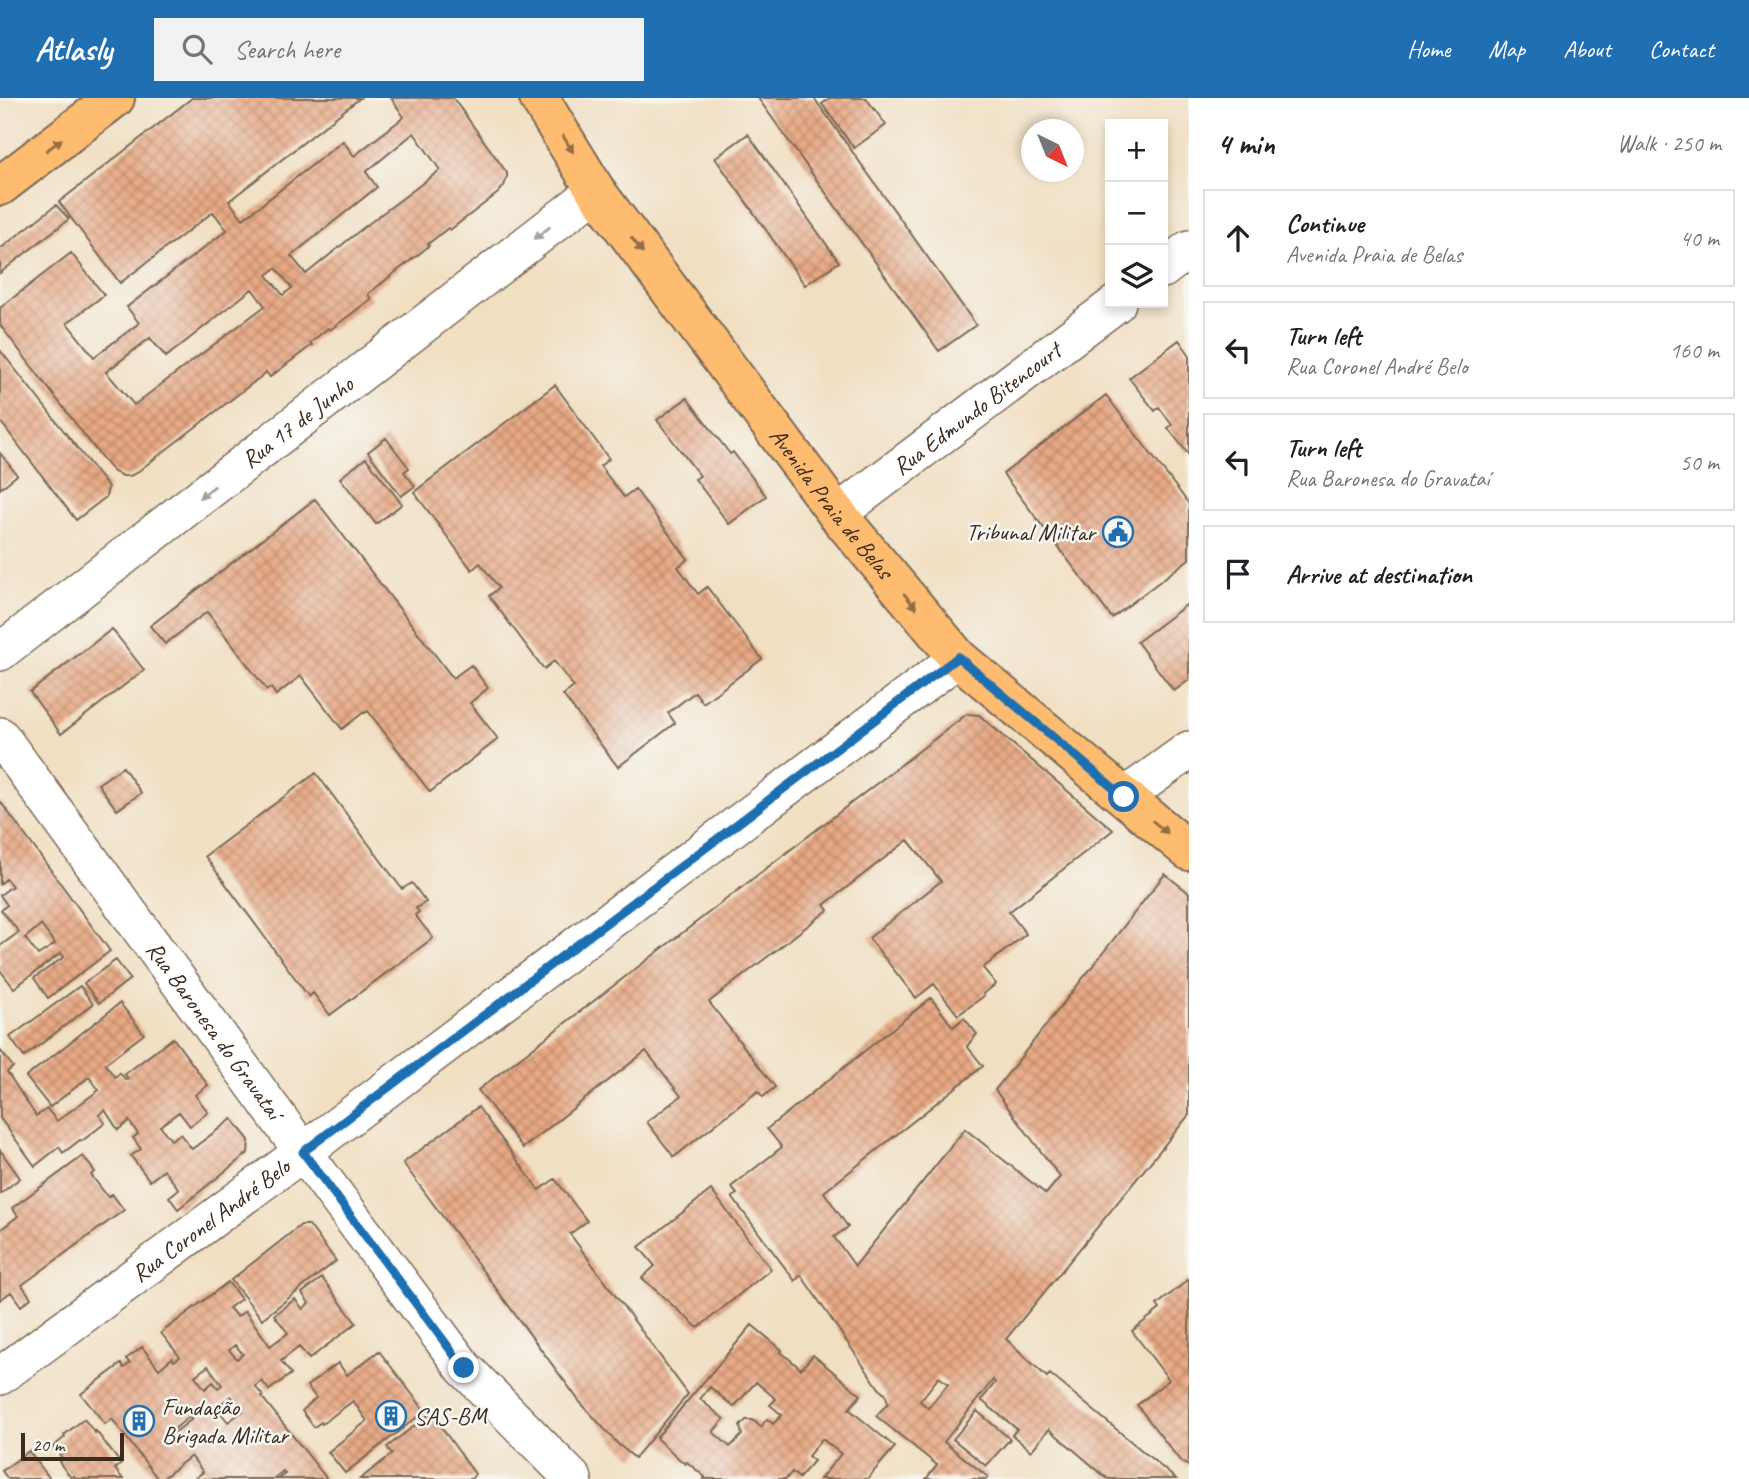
<!DOCTYPE html>
<meta charset="utf-8">
<style>
:root{--surface:#fff;--page:#f2f2f2;--text:#202124;--muted:#757577;--line:#e0e0e0;--accent:#1f6fb2}
body{margin:0;font-family:Caveat,sans-serif;background:var(--page);color:var(--text)}
.controls{position:absolute;right:21px;top:21px;display:grid;overflow:hidden;border-radius:0px;box-shadow:0 4px 10px #0003}
.controls button{width:63px;height:63px;display:grid;place-items:center;padding:0;border:0;border-bottom:2px solid var(--line);background:var(--surface);color:var(--text);font:35px sans-serif}
.compass{position:absolute;left:1021px;top:21px;width:63px;height:63px;border-radius:50%;background:var(--surface);box-shadow:0 4px 10px #0003;rotate:137deg}
.scale{position:absolute;left:21px;bottom:18px;width:103px;box-sizing:border-box;padding-left:7px;border:4px solid #3b2a1e;border-top:0;font-size:19px;line-height:24px;white-space:nowrap;color:#3b2a1e;-webkit-text-stroke:5px #f6f6f2;paint-order:stroke}
.stop{position:absolute;width:21px;height:21px;margin:-16px;border:5px solid #1f6fb2;border-radius:50%;background:#fff}
.stop.end{background:#1f6fb2;border-color:#fff;box-shadow:0 2px 7px #0008}
.list{margin:0;padding:0;list-style:none}
h2{display:flex;justify-content:space-between;align-items:center;height:91px;margin:0;padding:0 28px;font-size:30px}
h2 small{font-size:23px;font-weight:400;color:var(--muted)}
.list li{display:grid;grid-template-columns:46px 1fr auto;gap:21px;align-items:center;box-sizing:border-box;height:98px;margin:0 14px 14px;padding:0 14px;border:2px solid var(--line);border-radius:0px}
.list b{display:block;font-size:26px;white-space:nowrap}
.list p{margin:0;font-size:23px;white-space:nowrap;color:var(--muted)}
.list em{font-size:23px;font-style:normal;color:var(--muted)}
.icon{flex:none;width:38px;height:38px;fill:none;stroke:currentColor;stroke-width:2;stroke-linecap:round;stroke-linejoin:round}
.map{position:relative;flex:none;width:1189px;height:1381px;overflow:hidden}
header{display:flex;align-items:center;gap:42px;box-sizing:border-box;height:98px;padding:0 35px;background:var(--accent);color:#fff}
header strong{font-size:33px}
nav{display:flex;gap:38px;margin-inline-start:auto;font-size:24px}
.search{width:490px;height:63px;background:var(--page);display:flex;align-items:center;gap:18px;box-sizing:border-box;padding:0 24px;border-radius:0px;color:var(--muted);font-size:26px}
main{display:flex}
aside{flex:1;background:var(--surface)}
.map>svg:first-child{display:block}
.building{fill:url(#building-cross-hatch);fill-rule:evenodd}
.lines{fill:none;stroke-linecap:round;stroke-linejoin:round}
.minor-casing{stroke:#7b6957;stroke-width:40}
.major-casing{stroke:#7b6957;stroke-width:42}
.minor{stroke:#fff;stroke-width:37}
.major{stroke:#fdbc70;stroke-width:38}
.oneway{fill:#926c43}
.oneway2{fill:#a79f9a}
.route{stroke:#1f6fb2;stroke-width:9}
.labels{text-anchor:middle;dominant-baseline:central;stroke-width:5;stroke-linejoin:round;paint-order:stroke}
.street-label{font-size:24px;fill:#3b2a1e;stroke:#f6f6f2}
.poi-label{font-size:24px;fill:#3b2a1e;stroke:#f6f6f2;text-anchor:start}
</style>
<header>
<strong>Atlasly</strong>
<div class="search"><svg class="icon" aria-label="search" viewBox="0 0 24 24"><circle cx="10" cy="10" r="6"/><path d="M15 15l6 6"/></svg>Search here</div>
<nav><a>Home</a><a>Map</a><a>About</a><a>Contact</a></nav>
</header>
<main>
<div class="map">
<svg width="1189" height="1381" viewBox="0 0 1189 1381">
<defs>
<pattern id="building-cross-hatch" width="8" height="8" patternUnits="userSpaceOnUse" patternTransform="scale(1.75)"><rect width="8" height="8" fill="#e8a985"/><path d="M0 0l8 8M0 8l8-8" fill="none" stroke="#bd8a6c"/></pattern>
</defs>
<rect width="100%" height="100%" fill="#f6f6f2"/>
<filter id="ink" filterUnits="userSpaceOnUse"><feTurbulence type="fractalNoise" baseFrequency=".0143" numOctaves="2"/><feDisplacementMap in="SourceGraphic" scale="14" xChannelSelector="R" yChannelSelector="G"/><feConvolveMatrix kernelMatrix="1 2 1 2 8 2 1 2 1" color-interpolation-filters="sRGB"/></filter>
<filter id="wash" filterUnits="userSpaceOnUse"><feTurbulence type="fractalNoise" baseFrequency=".00686" numOctaves="4" result="noise"/><feDisplacementMap in="SourceGraphic" scale="28" xChannelSelector="R" yChannelSelector="G"/><feGaussianBlur stdDeviation="1.57" result="paint"/><feColorMatrix in="noise" values="0 0 0 0 0 0 0 0 0 0 0 0 0 0 0 0 0 1.4 0 .05"/><feComposite in="paint" operator="in"/></filter>
<g filter="url(#wash)">
<rect width="100%" height="100%" fill="#f1dfc2"/>
<g id="blocks">
<!-- building -->
<path class="building" d="M192 0H360L229 103 243 121 343 43 354 58 404 19 391 0H453L507 75V79L504 88 498 95 450 132 448 130 428 146 429 148 368 196 371 201 330 232 328 230 310 245 312 247 270 279 266 274 263 277 136 375 130 378H123L114 374 109 369 0 227V210L71 155 104 197 67 225 94 259 139 225 127 209 227 132 213 114 120 185 59 104ZM414 35 440 72 363 130 306 176 291 158 377 89 366 74ZM276 170 292 190 283 197 267 177ZM252 191 265 208 134 307 106 274 150 240 166 259Z
M758 0H814L976 227 939 253Z
M830 0H866L886 27 854 50 822 6Z
M748 36 839 164 805 187 715 60Z
M56 107 69 121 0 175V151Z
M1179 242 1189 256V357L1168 330 1172 327 1159 309 1155 313 1129 280Z
M0 252 108 389 106 399 76 422 0 323Z
M555 287 609 361 600 368 624 399 635 391 688 461 678 469 698 496 707 489 762 561 703 605 695 594 668 615 675 625 618 669 563 597 574 589 554 563 544 571 489 498 499 490 480 465 472 472 414 394Z
M1106 297 1189 406V461L1112 520 1003 376Z
M687 300 730 356 733 354 766 398 729 426 695 381 700 378 657 322Z
M386 340 409 370 404 374 415 388 401 398 368 354Z
M0 355 17 377 0 391Z
M366 360 402 406 376 426 340 380Z
M315 401 453 580 471 567 488 590 470 605 498 641 430 694 368 613 365 615 364 614 342 631 301 578 276 597 271 590 267 592 207 514 165 546 150 528Z
M1189 505V582L1174 593 1137 544Z
M112 531 144 572 61 636 30 594Z
M967 616 979 617 1113 732 1009 814 1026 836 983 870 996 886 983 896 984 898 958 917 934 886 916 900 869 840 941 783 908 742 824 807 828 812 709 904 775 989 763 999 758 993 674 1059 647 1024 681 998 646 953 523 1050 478 992Z
M123 669 141 695 117 712 98 686Z
M316 675 402 791 412 785 426 804 416 810 419 814 415 817 433 840 330 917 313 895 309 899 205 758Z
M0 703 110 853 48 900 34 880 64 859 61 855 14 890 0 872V848L19 834 1 812 7 807 0 797 12 788 6 781 0 786ZM41 827 55 846 38 857 25 840Z
M1165 776 1189 795V1017L1006 1241 1047 1279 1050 1276 1176 1381H1108L1049 1331 1031 1353 1012 1337 1017 1331 981 1302 995 1285 993 1282 944 1344 988 1379 987 1381H926L937 1367 876 1318 888 1305 885 1295H883L878 1289 801 1177 795 1183 732 1099 737 1096 731 1089 782 1049 767 1031 931 900 953 929 964 920 977 936 967 948 983 968 824 1094 848 1129 834 1139 855 1168 965 1031 1046 1096 1060 1079 995 992ZM939 1279 948 1286 928 1310 920 1303Z
M116 862 130 881 99 905 84 885Z
M80 888 93 906 24 959 10 939Z
M120 905 144 936 105 966 115 979 120 975 126 982 128 981 125 976 173 940 208 987 195 997 208 1014 190 1028 179 1014 160 1028 171 1042 180 1036 192 1051 232 1021 249 1042 248 1055 178 1111 169 1099 179 1091 166 1075 164 1072 150 1083 131 1058 141 1051 133 1040 138 1036 129 1023 118 1032 105 1012 99 1017 105 1025 82 1043 80 1042 63 1055 59 1049 35 1068 0 1020V952L13 969 7 974 36 1018 47 1011 57 1023 99 992 89 979 50 1009 26 979Z
M478 1009 539 1092 555 1081 587 1123 570 1136 688 1296 635 1360 618 1346 580 1304 403 1065Z
M0 1052 20 1080 0 1096Z
M83 1058 95 1074 91 1077 108 1099 112 1096 124 1112 22 1187 31 1200 21 1208 11 1194 0 1202V1132L18 1118 12 1110Z
M711 1092 771 1171 698 1230 642 1180 655 1168 639 1149Z
M301 1127H309L336 1163 262 1221 231 1182Z
M322 1180 356 1225 309 1261 299 1249 281 1263 291 1276 269 1292 262 1283 255 1288 263 1298 262 1299 327 1381H277L285 1376 283 1373 273 1381H194L203 1374 191 1358 162 1381H158L112 1321 105 1326 81 1296 121 1266 124 1270 130 1265 126 1261 142 1249 159 1271 172 1260 174 1263 180 1259 161 1235 228 1184 241 1201 229 1210 237 1219 245 1213 270 1248 288 1235 274 1217 295 1201 303 1211 309 1205 302 1195ZM235 1247 243 1256 237 1261 229 1252ZM208 1268 222 1287 218 1290 213 1284 205 1291 195 1278ZM231 1298 243 1313 228 1324 216 1309ZM190 1318 192 1321 174 1335 172 1333Z
M1189 1181V1368L1181 1364 1137 1307 1169 1282 1132 1233 1160 1211 1157 1207Z
M752 1227 782 1252 781 1254 801 1271 813 1257 861 1297 849 1311 895 1349 867 1381H820L841 1356 822 1341 808 1358 814 1363 799 1380 792 1374 786 1381H704L705 1379 687 1364 685 1366 656 1340ZM756 1284 776 1301 770 1307 782 1317 773 1326 767 1321 761 1329 753 1322H746L740 1328 742 1337 730 1349 713 1334 724 1321 700 1301 710 1289 734 1309Z
M379 1253 425 1313 345 1375 328 1354 367 1323 353 1303 322 1326 321 1324 314 1329 302 1313 316 1300 307 1288 338 1265 347 1277Z
M977 1313 1010 1341 986 1368 953 1341Z
M431 1315 475 1376 471 1381H360L392 1356 387 1349Z
M84 1321 95 1335 96 1333 121 1366 115 1371 123 1381H76L74 1378 71 1380 59 1364 63 1361 53 1349 65 1339 64 1337Z
M29 1353 50 1381H8L2 1373Z"/>
</g>
</g>
<g filter="url(#ink)">
<use href="#blocks" fill-opacity="0" stroke="#7b6957" stroke-width="2"/>
<g class="lines">
<!-- minor casing -->
<g class="minor-casing">
<g id="minor">
<path d="M1163 171 1189 151"/>
<path id="s1" d="M837 416 1117 205"/>
<path id="s2" d="M0 554 596 93"/>
<path id="s3" d="M0 638 303 1054 464 1270 573 1381"/>
<path d="M1124 699 1189 652"/>
<path id="s4" d="M0 1278 303 1054 958 560"/>
</g>
</g>
<!-- major casing -->
<g class="major-casing">
<g id="major">
<path id="s5" d="M539 0 596 93 837 416 958 560 1189 753"/>
<path d="M0 88 115 0"/>
</g>
</g>
<!-- minor -->
<use href="#minor" class="minor"/>
<!-- major -->
<use href="#major" class="major"/>
</g>
<!-- one-way arrows -->
<defs><path id="oneway-solid" d="M-6-.8H1V-3.2L6.5 0L1 3.2V.8H-6Z" transform="scale(1.75)"/></defs>
<g class="oneway">
<use href="#oneway-solid" transform="translate(568 46) rotate(59)"/>
<use href="#oneway-solid" transform="translate(54 47) rotate(-37)"/>
<use href="#oneway-solid" transform="translate(637 147) rotate(53)"/>
<use href="#oneway-solid" transform="translate(910 503) rotate(50)"/>
<use href="#oneway-solid" transform="translate(1160 729) rotate(39)"/>
</g>
<g class="oneway2">
<use href="#oneway-solid" transform="translate(542 135) rotate(142)"/>
<use href="#oneway-solid" transform="translate(207 394) rotate(142)"/>
</g>
</g>
<g class="lines" filter="url(#ink)">
<!-- route -->
<path class="route" d="M464 1270 303 1054 958 559 1124 699"/>
</g>
<!-- icons -->
<defs>
<g id="civic-ring" transform="scale(1.575)"><circle r="9.5" fill="#f6f6f2" stroke="#1f6fb2" stroke-width="1.5"/><path d="M-.6-6.5H3V-4.5H.6V-3L4-1V1h2V6H-6V1h2V-1L-.6-3ZM-1.2 2.5V6h2.4V2.5Z" fill="#1f6fb2"/></g>
<g id="building-ring" transform="scale(1.575)"><circle r="9.5" fill="#f6f6f2" stroke="#1f6fb2" stroke-width="1.5"/><path d="M-4-6H4V6H1V3H-1V6H-4ZM-2.5-4.3h1.7v1.8h-1.7ZM.8-4.3h1.7v1.8H.8ZM-2.5-1h1.7V.8h-1.7ZM.8-1h1.7V.8H.8Z" fill="#1f6fb2"/></g>
</defs>
<g fill-rule="evenodd">
<use href="#civic-ring" x="1118" y="434"/>
<use href="#building-ring" x="391" y="1318"/>
<use href="#building-ring" x="139" y="1323"/>
</g>
<g class="labels">
<!-- street labels -->
<g class="street-label">
<text stroke="none"><textPath href="#s1" startOffset="175">Rua Edmundo Bitencourt</textPath></text>
<text stroke="none"><textPath href="#s2" startOffset="376">Rua 17 de Junho</textPath></text>
<text stroke="none"><textPath href="#s5" startOffset="500">Avenida Praia de Belas</textPath></text>
<text stroke="none"><textPath href="#s3" startOffset="364">Rua Baronesa do Gravataí</textPath></text>
<text stroke="none"><textPath href="#s4" startOffset="262">Rua Coronel André Belo</textPath></text>
</g>
<!-- poi labels -->
<g class="poi-label">
<text x="1095" y="434" text-anchor="end">Tribunal Militar</text>
<text x="162" y="1309">Fundação<tspan x="162" dy="28">Brigada Militar</tspan></text>
<text x="414" y="1318">SAS-BM</text>
</g>
</g>
</svg>
<div class="controls">
<button>+</button>
<button>−</button>
<button><svg class="icon" aria-label="layers" viewBox="0 0 24 24"><path d="M12 4l9 5-9 5-9-5zM3 14l9 5 9-5"/></svg></button>
</div>
<svg class="compass" viewBox="-18 -18 36 36"><path d="M0-13l5 13h-10z" fill="#e53935"/><path d="M0 13l5-13h-10z" fill="#757577"/></svg>
<div class="scale">20 m</div>
<div class="stop" style="left:1124px;top:699px"></div>
<div class="stop end" style="left:464px;top:1270px"></div>
</div>
<aside>
<h2>4 min<small>Walk · 250 m</small></h2>
<ul class="list">
<li><svg class="icon" aria-label="ahead" viewBox="0 0 24 24"><path d="M12 20V5M6 11l6-6 6 6"/></svg><div><b>Continue</b><p>Avenida Praia de Belas</p></div><em>40 m</em></li>
<li><svg class="icon" aria-label="left" viewBox="0 0 24 24"><path d="M17 20v-9H6M10 6l-5 5 5 5"/></svg><div><b>Turn left</b><p>Rua Coronel André Belo</p></div><em>160 m</em></li>
<li><svg class="icon" aria-label="left" viewBox="0 0 24 24"><path d="M17 20v-9H6M10 6l-5 5 5 5"/></svg><div><b>Turn left</b><p>Rua Baronesa do Gravataí</p></div><em>50 m</em></li>
<li><svg class="icon" aria-label="arrive" viewBox="0 0 24 24"><path d="M6 21V4h12l-3 4 3 4H6"/></svg><div><b>Arrive at destination</b></div></li>
</ul>
</aside>
</main>
